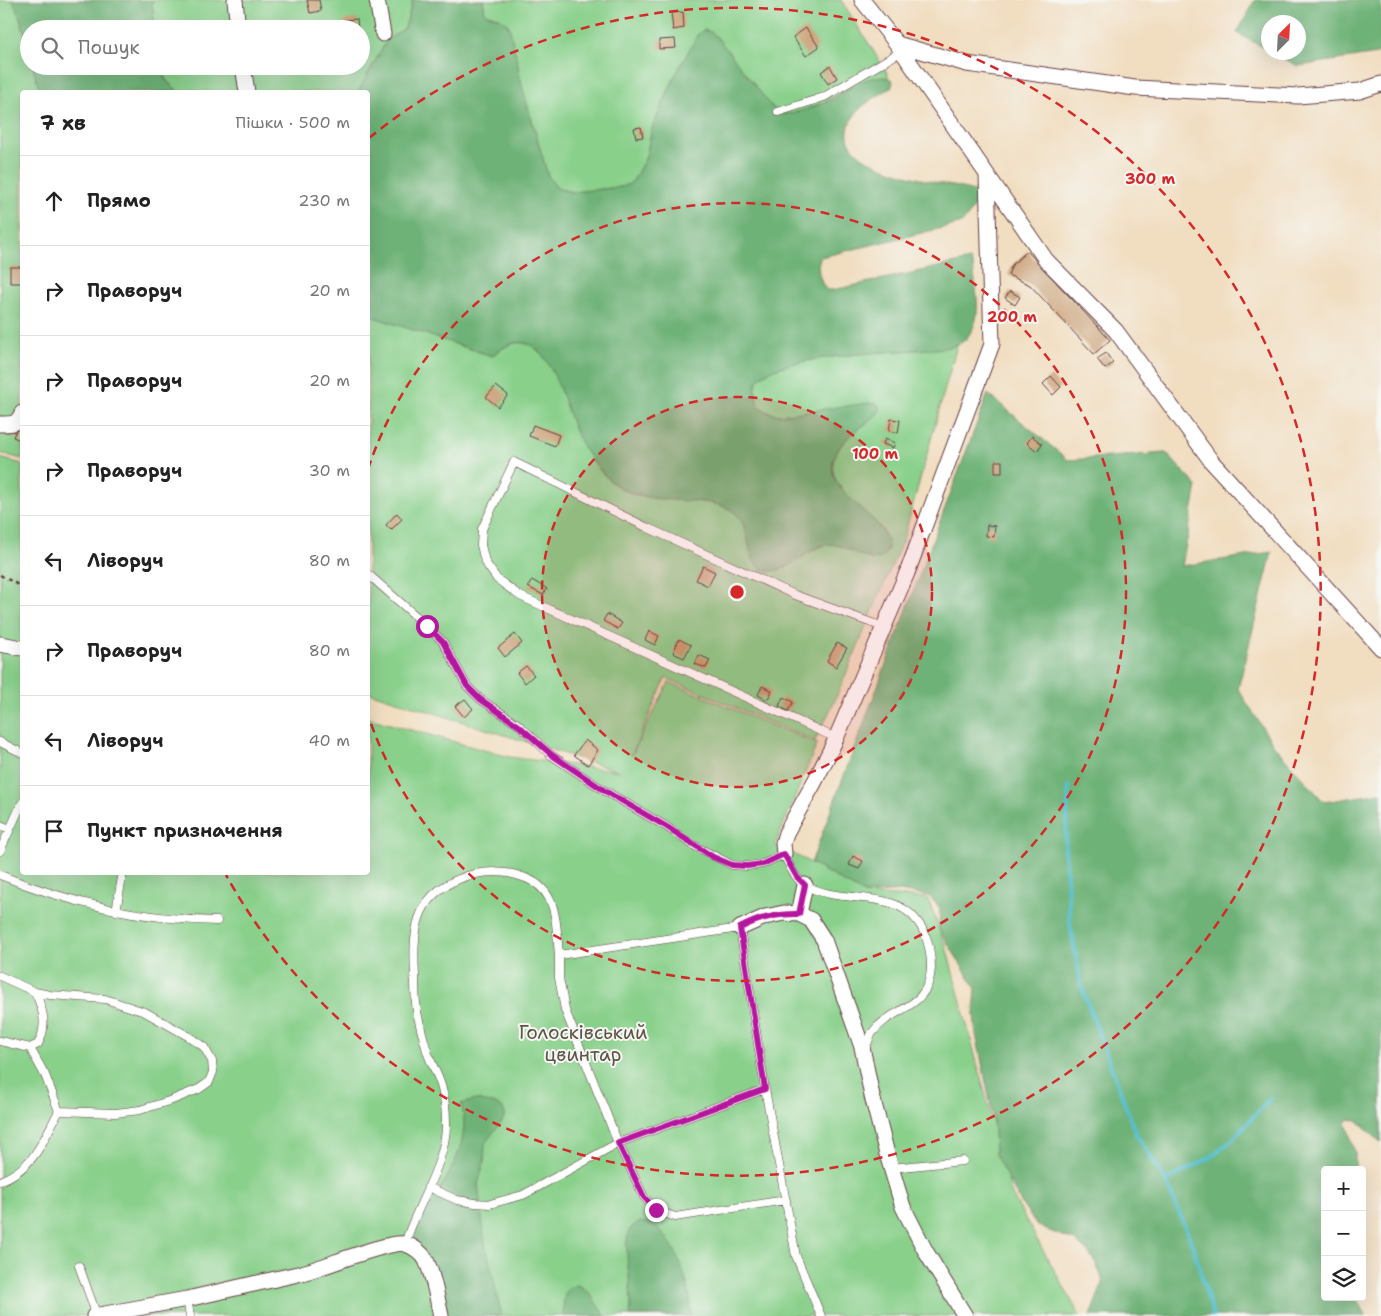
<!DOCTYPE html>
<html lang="uk">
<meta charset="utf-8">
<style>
:root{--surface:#fff;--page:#f6f6f6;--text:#222;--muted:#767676;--line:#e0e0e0}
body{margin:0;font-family:"Shantell Sans",sans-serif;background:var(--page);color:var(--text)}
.controls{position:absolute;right:15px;bottom:15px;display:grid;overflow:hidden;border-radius:5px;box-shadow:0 5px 20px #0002}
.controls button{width:45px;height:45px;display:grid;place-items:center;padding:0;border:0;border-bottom:1px solid var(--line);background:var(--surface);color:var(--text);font:25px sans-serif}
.compass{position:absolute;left:1261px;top:15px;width:45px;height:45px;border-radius:50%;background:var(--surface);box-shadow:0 5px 20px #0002;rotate:24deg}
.stop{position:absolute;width:15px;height:15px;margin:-11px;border:4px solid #b5179e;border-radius:50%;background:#fff}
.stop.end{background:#b5179e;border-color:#fff;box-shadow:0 1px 5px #0008}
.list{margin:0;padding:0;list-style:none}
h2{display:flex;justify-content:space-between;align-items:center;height:65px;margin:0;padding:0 20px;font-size:21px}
h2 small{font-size:16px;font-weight:400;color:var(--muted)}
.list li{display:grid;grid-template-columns:32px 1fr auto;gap:15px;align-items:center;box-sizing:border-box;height:90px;padding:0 20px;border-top:1px solid var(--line)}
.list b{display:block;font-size:19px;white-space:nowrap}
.list em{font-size:16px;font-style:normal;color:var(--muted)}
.icon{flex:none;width:28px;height:28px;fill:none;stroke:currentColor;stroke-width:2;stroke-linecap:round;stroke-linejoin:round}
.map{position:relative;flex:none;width:1381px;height:1316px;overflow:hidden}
.search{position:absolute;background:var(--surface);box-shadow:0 5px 20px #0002;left:20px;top:20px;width:350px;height:55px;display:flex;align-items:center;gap:12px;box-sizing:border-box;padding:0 18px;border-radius:28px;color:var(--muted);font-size:19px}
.panel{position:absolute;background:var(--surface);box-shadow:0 5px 20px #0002;left:20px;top:90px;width:350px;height:785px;border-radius:5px}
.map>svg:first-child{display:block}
.green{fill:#89d08b;stroke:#6a785b}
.forest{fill:#6eb277;stroke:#5c6851}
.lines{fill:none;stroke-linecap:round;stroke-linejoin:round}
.stream{stroke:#56c0d1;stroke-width:4}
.building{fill:#c89c70}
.lane-casing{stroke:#633c41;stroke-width:9}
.street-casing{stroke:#633c41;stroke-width:17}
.path{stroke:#633c41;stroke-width:2.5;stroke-dasharray:4 4;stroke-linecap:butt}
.lane{stroke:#fff;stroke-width:8}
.street{stroke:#fff;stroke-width:15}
.route{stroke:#b5179e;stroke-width:6}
.ring{fill:none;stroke:#d62828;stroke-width:2.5;stroke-dasharray:9 6}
.labels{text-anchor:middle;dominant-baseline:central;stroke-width:4;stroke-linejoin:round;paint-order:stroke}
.park-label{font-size:19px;fill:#5d5448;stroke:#f6f6f2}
.centre{fill:#d62828;stroke:#f6f6f2;stroke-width:2.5}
.ring-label{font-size:15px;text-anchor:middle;font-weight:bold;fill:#d62828;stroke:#f6f6f2;stroke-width:4;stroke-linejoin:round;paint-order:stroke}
</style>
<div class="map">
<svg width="1381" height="1316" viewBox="0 0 1381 1316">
<rect width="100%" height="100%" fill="#f6f6f2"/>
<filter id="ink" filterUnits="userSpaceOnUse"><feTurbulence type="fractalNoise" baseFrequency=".02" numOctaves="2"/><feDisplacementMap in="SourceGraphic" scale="10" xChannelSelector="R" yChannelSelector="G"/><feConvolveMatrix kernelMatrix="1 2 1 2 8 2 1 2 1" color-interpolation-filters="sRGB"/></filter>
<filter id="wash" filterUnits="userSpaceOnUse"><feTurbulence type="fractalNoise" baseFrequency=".0096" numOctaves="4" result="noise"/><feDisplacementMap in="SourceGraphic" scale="20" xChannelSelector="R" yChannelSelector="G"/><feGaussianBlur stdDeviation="1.12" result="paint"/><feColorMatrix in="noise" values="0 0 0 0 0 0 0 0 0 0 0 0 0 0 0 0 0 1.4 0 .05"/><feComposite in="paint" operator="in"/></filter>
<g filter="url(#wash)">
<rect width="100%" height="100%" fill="#f1ddbf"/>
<!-- green -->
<path class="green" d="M0 0H13C22 22 29 42 29 66H33L40 92H22V459L0 453Z
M152 0H413L405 28 387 40 358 92H179L167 81 159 66H361V29H155Z
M483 0H841L888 74V78C860 72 816 116 781 114L772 107 706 30 702 31 676 74 652 128 646 157 633 181 629 184 621 187 573 192 559 189 555 186 548 176 523 90 509 26 498 17 485 13Z
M368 315 492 356C547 309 561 400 576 433 583 448 594 465 606 477 643 514 693 488 731 510 756 525 743 562 764 570 785 578 810 544 833 544 847 544 858 555 871 560 878 560 884 556 888 550 887 544 886 537 883 531 866 506 814 484 840 447 851 431 869 425 880 410L879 406 876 404 779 415 767 412 758 405C756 396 753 387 759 379 774 357 886 352 915 350 929 349 944 349 957 345L904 537 835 700 815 741 666 678 631 756 669 682 817 744 775 845 811 863 864 894 927 898C935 914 938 930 946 946L1012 1195 1080 1316H0V458L22 464V872H368V718L509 757 619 771 368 692Z"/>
<!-- forest -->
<path class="forest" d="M13 0H152L155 29H29V49L21 20Z
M413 0H483L485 13C495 18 505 17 510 29L523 90 548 176 555 186 559 189 573 192 621 187 629 184 633 181 646 157 652 128 676 74 698 34 704 30 711 32 717 37 772 107 781 114C795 115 821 105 834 98 850 89 874 69 892 80L893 83 891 87C881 95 866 101 857 112 812 168 945 182 974 191L977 195C975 205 969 219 959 224L821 257C815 264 820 284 827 290H833L970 260 973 266C975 287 983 315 970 333 967 339 962 343 956 345 943 350 927 349 914 350 885 352 774 357 759 379 753 387 756 396 758 405L767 412 779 415 869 403 876 404 879 406 880 410 877 414C865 425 849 433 839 448 810 491 885 510 888 547 880 576 850 544 830 544 808 545 787 577 765 570 744 564 753 528 735 513 723 503 706 502 691 501 659 499 623 499 601 471 592 460 582 447 576 433 561 401 546 308 492 356L368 315V92H358L387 40 405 28Z
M1255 0H1381V51L1377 54 1298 66 1273 53 1298 52V22H1268V50L1237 33Z
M33 66H159L166 81 179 92H40Z
M988 394 1068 460 1166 453 1197 486 1182 566 1272 552 1238 689 1275 747 1324 802 1381 793V1142C1370 1135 1363 1120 1349 1119L1346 1123 1355 1152V1170H1325V1297H1355L1366 1316H1090L1103 1283 1101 1275 1095 1262 1088 1252 1074 1240 1044 1229 1036 1224 1021 1203 995 1154 993 1116 976 1034 974 1013 976 989 939 929 940 908 929 896 900 891 864 894 811 863Z
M476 1100 496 1104 503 1109 505 1113 503 1120 485 1143 484 1163 478 1184 485 1243 502 1316H446L412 1237C416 1215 431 1201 443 1184 457 1161 470 1131 461 1104Z
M641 1222C674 1224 692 1289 691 1316H630C634 1294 622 1247 629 1232 631 1226 635 1224 641 1222Z
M578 1285 588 1291 605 1316H564C563 1303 562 1287 578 1285Z"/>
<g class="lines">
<!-- stream -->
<path class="stream" d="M1069 786 1065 850 1070 923 1081 985 1136 1134 1166 1181 1193 1246 1213 1316
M1166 1181 1211 1157 1233 1139 1270 1098"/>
</g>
<g id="blocks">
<!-- building -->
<path class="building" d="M307 0H319L321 11 310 13Z
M683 12 684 28 673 30 671 13Z
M357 19 358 29H345L344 20Z
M806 28 819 47 806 56 793 37Z
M675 39 676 48 659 49V40Z
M830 66 837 78 828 84 821 72Z
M641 127 643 137 636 138 634 128Z
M1027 251 1110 340 1094 354 1030 285 1008 275 1012 265Z
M10 267H22V283H10Z
M1010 291 1020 297 1015 305 1005 298Z
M1106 353 1113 363 1105 369 1097 359Z
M1051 376 1061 387 1053 395 1043 384Z
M496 386 508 395 498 407 486 397Z
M891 419 900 420 898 433 889 431Z
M533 425 559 435 555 446 529 436Z
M17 428 22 431V441L13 437Z
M1032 436 1042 444 1037 451 1027 443Z
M885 439 895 443 893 448 883 444Z
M995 461H1002V473H995Z
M397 513 402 519 391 530 386 525Z
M987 525 995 526 994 537 986 536Z
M703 566 715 572 708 586 696 580Z
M532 580 547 589 543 595 528 587Z
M607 614 622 623 618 629 603 621Z
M649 631 659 636 655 645 645 640Z
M515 634 522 643 505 657 498 648Z
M679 639 691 645 684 658 673 653Z
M837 643 847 648 836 667 827 661Z
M699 655 710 660 706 668 695 664Z
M526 666 534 675 525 683 517 673Z
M762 686 772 691 767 700 758 695Z
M783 697 793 702 788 711 779 706Z
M465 699 473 709 464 717 455 706Z
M585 740 598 750 588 765 574 755Z
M853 856 863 861 859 869 849 865Z"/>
</g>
</g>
<g filter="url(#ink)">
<use href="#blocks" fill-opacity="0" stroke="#633c41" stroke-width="1"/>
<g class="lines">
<!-- lane casing -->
<g class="lane-casing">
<path id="lane" d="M778 112 824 97 902 51
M369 575 427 626 443 642 467 686 480 699 519 725 551 755 605 791 667 827 693 845 732 865 747 866 763 864 784 854C789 865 795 879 805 885 844 908 900 883 924 932 929 943 931 956 931 968 929 1010 892 1006 872 1033 869 1038 867 1044 865 1050
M836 738 520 596 497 579 485 562 481 545 482 529 514 462 646 527 795 595 883 627
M0 742 22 753
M0 825 10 829
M0 851 22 803
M0 875C73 904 138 919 217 921
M116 911 123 872
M0 976 35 992 50 995 105 999 145 1012 188 1036 204 1047 212 1061 213 1072 209 1082 199 1089 172 1100 140 1110 116 1113 59 1111 45 1075 30 1048 0 1041
M30 1048 38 1044C48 1026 43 1009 35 992
M891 1168 963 1161
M0 1181C35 1167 42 1142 59 1111
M428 1187 457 1200 475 1203 490 1204 523 1195 618 1143 765 1089
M786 1200 675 1217 656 1210 644 1197 618 1143 565 1010 559 978V955L740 928 765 1089 796 1256 821 1316
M405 1244C416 1206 447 1162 446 1123 446 1113 445 1100 442 1089 439 1076 431 1064 427 1051 423 1036 417 1018 416 1003 415 994 415 985 415 976 413 934 413 897 459 879 481 870 510 869 532 881 559 895 556 929 559 955
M79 1266 97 1316
M187 1299 190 1316"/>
</g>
<!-- street casing -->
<g class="street-casing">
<path id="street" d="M235 0 238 29
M377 0 383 34
M862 0 897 44 1046 260 1116 331 1212 462 1381 648
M897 44 967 64 1135 88 1298 96 1360 91 1381 84
M243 66 247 92
M0 424C12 424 17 425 22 413
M0 644 22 648
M784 854 783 843 786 833 815 781 834 743 907 573 992 344 987 176
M799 914 805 885
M740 928 765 917 784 913 799 914 811 920 824 940 862 1047 872 1096 887 1154 903 1207 926 1252 965 1316
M94 1316 187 1299 302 1273C323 1268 389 1240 405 1244 413 1246 422 1253 426 1260 434 1277 437 1298 441 1316"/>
</g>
<!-- path -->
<path class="path" d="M0 575 22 587"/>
<!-- lane -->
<use href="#lane" class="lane"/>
<!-- street -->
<use href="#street" class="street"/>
</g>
</g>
<g class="lines" filter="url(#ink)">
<!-- route -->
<path class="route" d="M427 626 443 642 467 686 480 699 519 726 552 755 605 791 667 827 713 857 732 865 747 866 763 864 784 854 797 877 805 885 799 914C777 913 759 918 740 928L765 1089 618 1143 644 1197 656 1210"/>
</g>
<!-- distance rings -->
<circle cx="737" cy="592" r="195" fill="#d62828" fill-opacity=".12"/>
<g class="ring">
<circle cx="737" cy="592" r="195"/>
<path d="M368 469A389 389 0 1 1 368 715"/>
<path d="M369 138A584 584 0 1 1 226 875"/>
</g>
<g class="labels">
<!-- park labels -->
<g class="park-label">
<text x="583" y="1032">Голосківський<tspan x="583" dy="22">цвинтар</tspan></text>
</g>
</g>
<circle cx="737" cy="592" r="8" class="centre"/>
<g class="ring-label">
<text x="1150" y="184">300 m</text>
<text x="1012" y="322">200 m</text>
<text x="875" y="459">100 m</text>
</g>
</svg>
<div class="controls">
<button>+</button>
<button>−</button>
<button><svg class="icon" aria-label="layers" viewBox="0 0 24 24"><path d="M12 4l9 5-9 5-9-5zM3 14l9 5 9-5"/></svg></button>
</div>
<svg class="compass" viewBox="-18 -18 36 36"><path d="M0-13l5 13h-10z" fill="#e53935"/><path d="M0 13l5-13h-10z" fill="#767676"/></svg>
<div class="stop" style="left:427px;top:626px"></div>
<div class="stop end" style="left:656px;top:1210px"></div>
<div class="search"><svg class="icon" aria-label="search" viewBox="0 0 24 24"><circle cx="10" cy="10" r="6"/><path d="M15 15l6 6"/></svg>Пошук</div>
<section class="panel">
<h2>7 хв<small>Пішки · 500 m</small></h2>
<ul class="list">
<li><svg class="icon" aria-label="ahead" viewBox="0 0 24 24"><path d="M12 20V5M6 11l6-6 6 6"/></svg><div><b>Прямо</b></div><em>230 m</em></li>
<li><svg class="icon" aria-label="right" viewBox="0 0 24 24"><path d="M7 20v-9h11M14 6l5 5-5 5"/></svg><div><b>Праворуч</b></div><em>20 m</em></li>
<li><svg class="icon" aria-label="right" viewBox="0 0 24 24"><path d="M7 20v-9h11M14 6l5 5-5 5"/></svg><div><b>Праворуч</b></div><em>20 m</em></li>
<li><svg class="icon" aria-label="right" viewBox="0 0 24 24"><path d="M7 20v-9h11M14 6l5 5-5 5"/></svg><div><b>Праворуч</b></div><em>30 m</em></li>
<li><svg class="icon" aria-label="left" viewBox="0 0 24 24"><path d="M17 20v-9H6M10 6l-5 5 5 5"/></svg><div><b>Ліворуч</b></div><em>80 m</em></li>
<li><svg class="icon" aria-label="right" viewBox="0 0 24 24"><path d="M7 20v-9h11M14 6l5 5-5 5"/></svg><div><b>Праворуч</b></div><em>80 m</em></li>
<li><svg class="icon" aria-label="left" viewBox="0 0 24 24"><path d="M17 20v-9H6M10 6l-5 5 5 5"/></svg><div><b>Ліворуч</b></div><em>40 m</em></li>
<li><svg class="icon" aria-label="arrive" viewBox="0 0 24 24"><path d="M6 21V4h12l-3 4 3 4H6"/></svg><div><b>Пункт призначення</b></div></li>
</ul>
</section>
</div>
